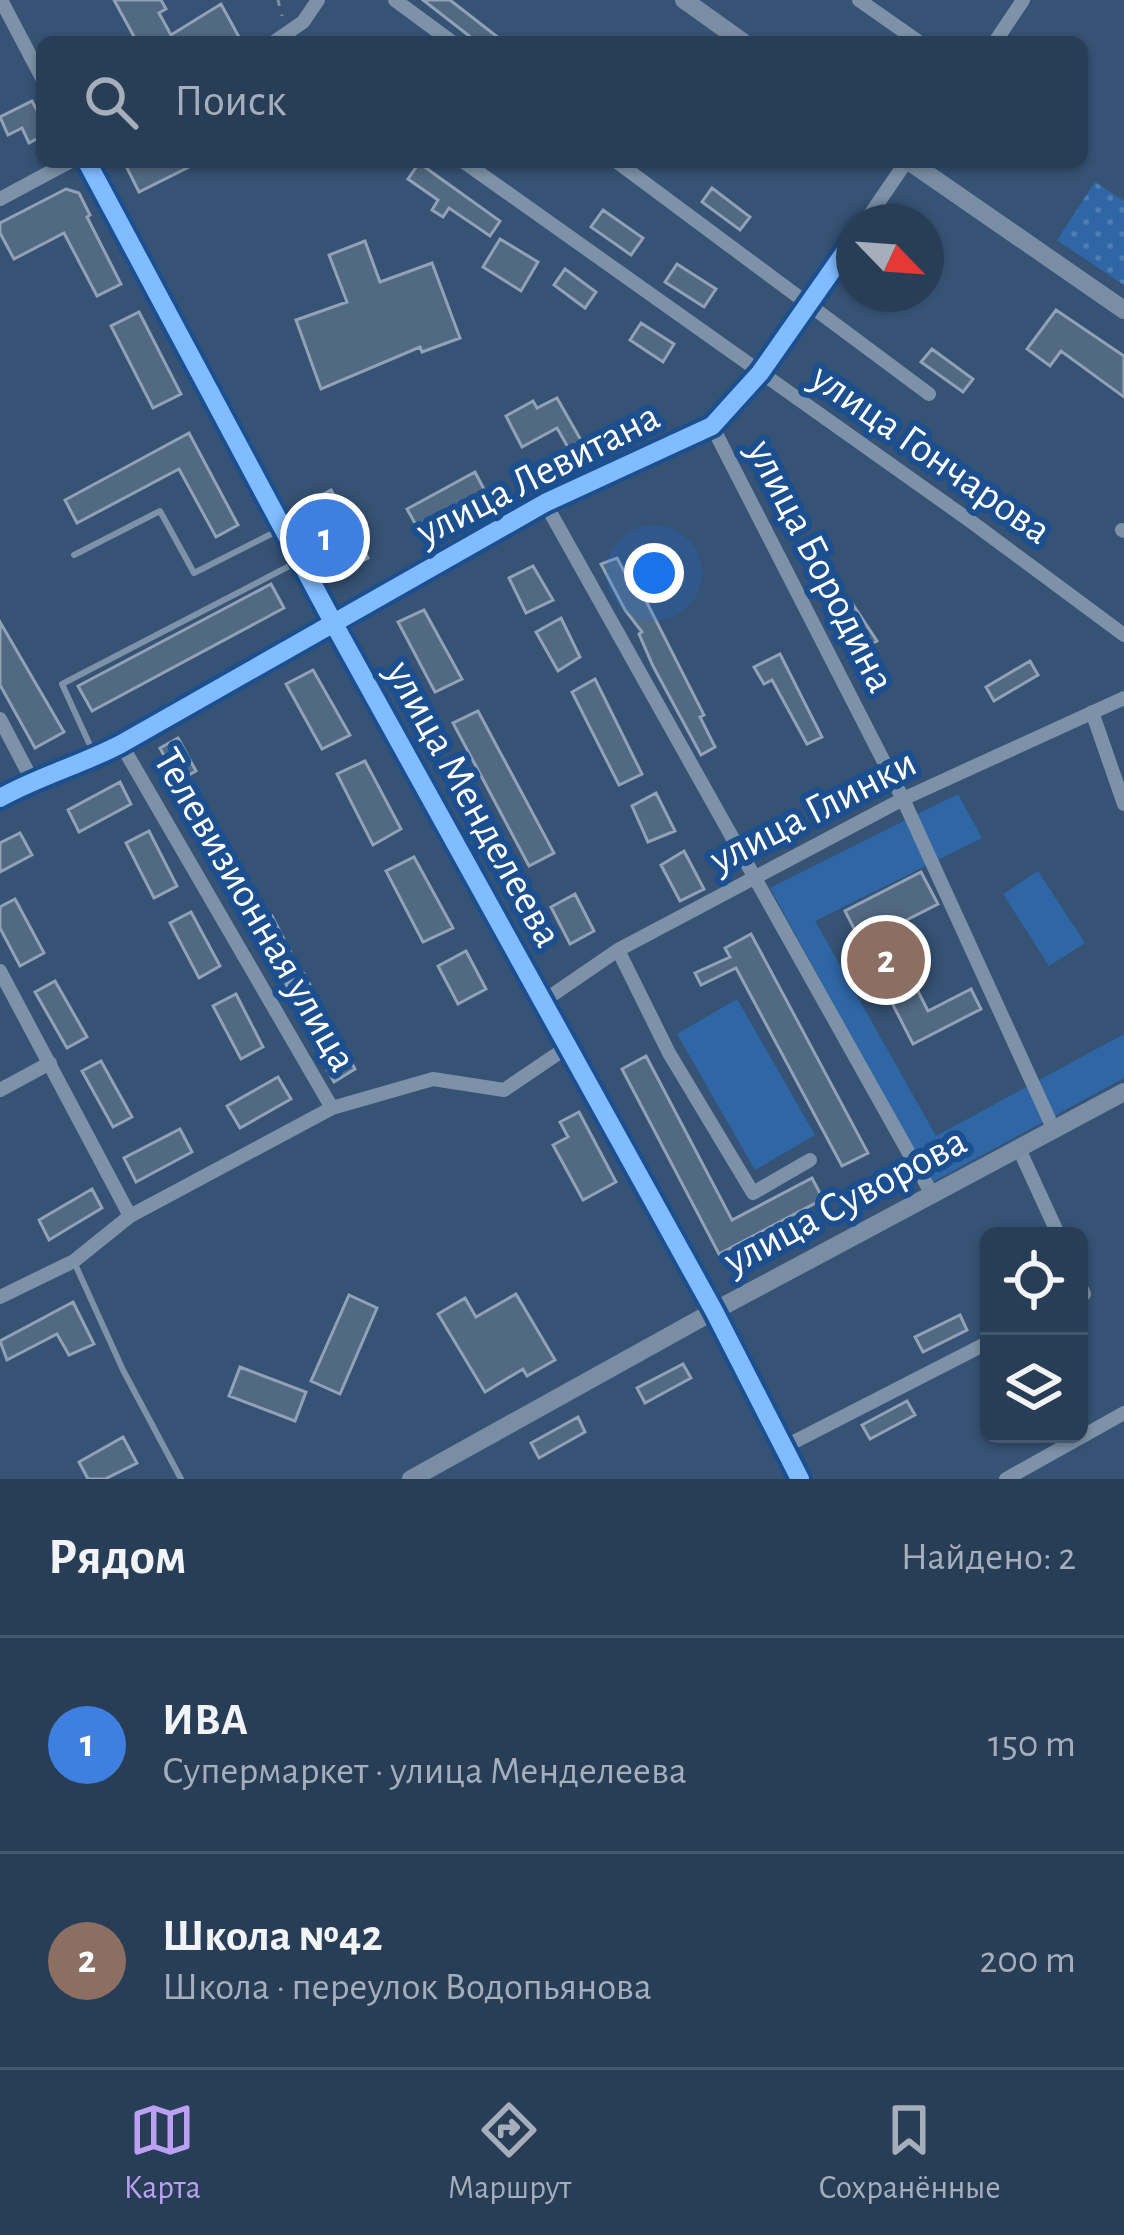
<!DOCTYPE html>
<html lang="ru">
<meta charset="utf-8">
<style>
:root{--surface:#283e57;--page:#344961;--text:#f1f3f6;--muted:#a5aeba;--line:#44576d;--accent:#bca0f2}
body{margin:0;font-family:"Alegreya Sans",sans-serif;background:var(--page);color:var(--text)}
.controls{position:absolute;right:36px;bottom:36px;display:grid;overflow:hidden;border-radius:18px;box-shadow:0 3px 9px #0004}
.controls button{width:108px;height:108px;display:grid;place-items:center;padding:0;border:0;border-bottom:3px solid var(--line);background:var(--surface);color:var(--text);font:60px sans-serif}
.compass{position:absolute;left:836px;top:204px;width:108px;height:108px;border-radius:50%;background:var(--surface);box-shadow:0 3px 9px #0004;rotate:115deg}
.you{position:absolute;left:654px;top:573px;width:42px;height:42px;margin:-30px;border:9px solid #fff;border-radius:50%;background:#1a73e8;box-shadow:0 0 0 18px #1a73e833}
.badge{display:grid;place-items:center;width:78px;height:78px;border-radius:50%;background:var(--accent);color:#fff;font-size:39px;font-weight:700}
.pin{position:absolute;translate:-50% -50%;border:6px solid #fff;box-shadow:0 3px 12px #0006}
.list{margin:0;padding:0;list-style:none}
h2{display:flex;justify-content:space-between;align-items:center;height:156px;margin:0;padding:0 48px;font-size:51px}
h2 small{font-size:39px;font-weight:400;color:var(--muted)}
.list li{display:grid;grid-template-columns:78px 1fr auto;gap:36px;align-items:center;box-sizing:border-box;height:216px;padding:0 48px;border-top:3px solid var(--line)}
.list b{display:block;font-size:45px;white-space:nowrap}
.list p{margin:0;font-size:39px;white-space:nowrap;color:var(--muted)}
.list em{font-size:39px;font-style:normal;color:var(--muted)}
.icon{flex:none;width:66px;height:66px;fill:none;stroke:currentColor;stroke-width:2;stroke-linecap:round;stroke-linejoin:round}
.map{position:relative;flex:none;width:1124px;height:1479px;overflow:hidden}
.search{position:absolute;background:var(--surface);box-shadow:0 3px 9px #0004;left:36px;right:36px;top:36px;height:132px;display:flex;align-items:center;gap:30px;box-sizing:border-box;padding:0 42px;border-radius:18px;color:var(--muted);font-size:45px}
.sheet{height:588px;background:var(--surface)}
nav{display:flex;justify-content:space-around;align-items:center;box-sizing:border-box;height:168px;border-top:3px solid var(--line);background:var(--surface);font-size:33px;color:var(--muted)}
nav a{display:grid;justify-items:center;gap:6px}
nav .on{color:var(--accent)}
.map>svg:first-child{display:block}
.grass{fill:url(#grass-dots)}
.park{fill:#2f66a5}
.building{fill:#526984;stroke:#92a2b6;stroke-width:3}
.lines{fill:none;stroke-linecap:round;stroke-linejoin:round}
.path{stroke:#7d92a8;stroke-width:3;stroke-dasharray:6 9;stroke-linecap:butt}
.lane{stroke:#7d92a8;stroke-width:6}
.street{stroke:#7d92a8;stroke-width:14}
.secondary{stroke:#798da4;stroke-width:18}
.cycleway-casing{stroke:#1b4f8f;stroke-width:26}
.cycleway{stroke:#80bcff;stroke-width:18}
.labels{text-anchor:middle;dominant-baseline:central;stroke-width:12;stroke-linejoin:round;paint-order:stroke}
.street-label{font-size:42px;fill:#fff;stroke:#1b4f8f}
</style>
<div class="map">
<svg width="1124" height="1479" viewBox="0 0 1124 1479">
<defs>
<pattern id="grass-dots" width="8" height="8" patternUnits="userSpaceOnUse" patternTransform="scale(3)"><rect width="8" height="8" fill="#2f66a5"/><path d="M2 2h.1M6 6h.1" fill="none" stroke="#4e7db2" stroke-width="1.8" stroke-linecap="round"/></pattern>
</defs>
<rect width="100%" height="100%" fill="#365274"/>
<!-- grass -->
<path class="grass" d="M1095 182 1124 201V285L1057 240Z"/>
<!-- park -->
<path class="park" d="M958 794 982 838 815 921 936 1136 1124 1034V1078L931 1183 770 888Z
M1038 871 1085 943 1049 966 1003 894Z
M737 999 815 1135 755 1170 677 1034Z"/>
<!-- building -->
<path class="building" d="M114 0H161L166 9 159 13 171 35 221 4 239 37 231 42H137Z
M423 0H450L504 42H477Z
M32 101 42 120V136L29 143 22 128 8 135 0 117Z
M124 162H199L139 192Z
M419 163 500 221 490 236 449 208 443 217 432 210 438 200 408 179Z
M712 188 750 217 740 230 702 202Z
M66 189 79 193 90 215 87 217 121 284 97 296 64 233 14 259 0 233V223Z
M603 210 643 238 631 255 591 227Z
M500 239 538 262 521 291 483 267Z
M365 241 380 282 432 263 460 338 422 352 420 347 321 389 296 320 347 302 329 255Z
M677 264 716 289 704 307 665 282Z
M565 269 596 292 585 308 554 285Z
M1056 310 1124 356V397L1061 351 1050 366 1027 349Z
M139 312 181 394 153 408 111 326Z
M641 323 674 344 663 362 630 340Z
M932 349 973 379 963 392 921 362Z
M557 398 582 442 569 449 557 428 522 447 506 416 533 401 537 408Z
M189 433 238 525 216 537 179 469 77 523 65 500Z
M475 472 488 497 421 534 407 509Z
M331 490 368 558 341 573 303 505Z
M617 558 634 590 639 587 704 715 700 717 715 747 701 755 653 666 639 634 642 632 625 610 601 564Z
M533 566 553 600 526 613 509 578Z
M271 584 284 608 92 711 78 686Z
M848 597 877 641 862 649 834 605Z
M424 610 462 679 435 692 398 622Z
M561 618 580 657 558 671 536 632Z
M0 622 64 732 35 748 0 685Z
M780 654 822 737 807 744 772 680 764 684 754 667Z
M1030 661 1038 675 994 701 986 687Z
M313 670 350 735 322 749 286 684Z
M595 679 642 774 619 785 572 692Z
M478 711 554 853 529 866 453 723Z
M178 738 196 771 178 781 160 748Z
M365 761 401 829 373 845 337 774Z
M120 782 131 804 79 832 68 810Z
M656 793 675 831 648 842 632 806Z
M149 831 177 886 154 898 126 843Z
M20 833 32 855 0 872V843Z
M684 851 704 889 680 901 661 865Z
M414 857 453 928 423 942 386 871Z
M921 872 938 904 887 930 928 1011 971 989 981 1009 913 1044 845 911Z
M575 894 594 931 570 944 551 907Z
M15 899 44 953 20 966 0 928V907Z
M191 912 220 966 199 978 170 923Z
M272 916 290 951 273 960 254 925Z
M751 934 868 1153 842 1166 736 968 701 985 695 973 730 957 725 948Z
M466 951 486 989 458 1004 438 966Z
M304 974 324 1011 306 1021 286 984Z
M55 981 87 1037 67 1048 35 992Z
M236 994 263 1047 241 1059 213 1006Z
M333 1031 355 1069 334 1082 312 1043Z
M646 1056 732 1220 812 1178 823 1199 719 1254 622 1069Z
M101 1061 132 1117 113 1127 82 1071Z
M278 1077 291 1099 240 1128 227 1106Z
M579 1112 616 1182 583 1200 553 1145 568 1137 560 1122Z
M180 1129 192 1152 136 1182 124 1158Z
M92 1189 102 1208 49 1240 39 1220Z
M516 1294 555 1360 527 1376 523 1369 485 1392 438 1314 465 1298 476 1317Z
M349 1295 377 1308 340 1394 311 1381Z
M73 1302 94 1344 69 1355 57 1334 7 1360 0 1341Z
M960 1315 967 1330 923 1352 915 1337Z
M683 1364 691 1378 645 1403 637 1388Z
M240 1367 306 1392 295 1421 229 1396Z
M907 1401 915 1415 870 1439 862 1425Z
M578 1417 585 1432 539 1458 531 1443Z
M123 1437 137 1463 105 1479H88L79 1462Z"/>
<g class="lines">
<!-- path -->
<path class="path" d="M278 0 282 16"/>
<!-- lane -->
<path class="lane" d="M74 555 160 511 194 573 283 528
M94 754 62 684 301 560
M75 1264 123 1370 181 1479"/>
<!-- street -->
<path class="street" d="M1 0 42 78
M395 0 452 42
M859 0 919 42
M274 42 303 22 318 0
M995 42 1023 0
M87 162 334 624 714 1311 800 1479
M464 162 969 520 1124 635
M617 162 929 394
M0 199 69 162
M865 222 906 162
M712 426 903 799 1054 1130
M545 503 933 1196
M1122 530 1124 531
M1092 712 1124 804
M0 719 32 780
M121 744 332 1108
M0 798C39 776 81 765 121 744L545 503 712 426 760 373 854 239
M618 950 669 1053 753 1193 810 1160
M0 971 130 1216
M542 1002 618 950 903 799 1124 698
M0 1090 50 1063
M1019 1149 1059 1236
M1079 1283 1084 1294 1079 1296
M0 1297 74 1261 130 1216 332 1108 433 1079 504 1090 566 1048
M784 1447 989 1342
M1006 1479 1124 1413"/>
<!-- secondary -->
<path class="secondary" d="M684 0 743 42
M910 162 1124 310
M411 1479 714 1311 1124 1092"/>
<!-- cycleway casing -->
<g class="cycleway-casing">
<path id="cycleway" d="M87 162 334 624 714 1311 800 1479
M0 798C39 776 81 765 121 744L545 503 712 426 760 373 854 239"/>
</g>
<!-- cycleway -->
<use href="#cycleway" class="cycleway"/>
</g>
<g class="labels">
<!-- street labels -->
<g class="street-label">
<text transform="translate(931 454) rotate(35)">улица Гончарова</text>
<text transform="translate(538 474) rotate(-27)">улица Левитана</text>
<text transform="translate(821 566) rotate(63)">улица Бородина</text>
<text transform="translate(474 804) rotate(61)">улица Менделеева</text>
<text transform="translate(813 811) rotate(-27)">улица Глинки</text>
<text transform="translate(255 910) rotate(60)">Телевизионная улица</text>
<text transform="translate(845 1201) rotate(-28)">улица Суворова</text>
</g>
</g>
</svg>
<div class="controls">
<button><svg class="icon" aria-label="locate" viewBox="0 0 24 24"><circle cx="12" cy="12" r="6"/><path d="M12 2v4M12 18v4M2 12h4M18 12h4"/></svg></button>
<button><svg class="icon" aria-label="layers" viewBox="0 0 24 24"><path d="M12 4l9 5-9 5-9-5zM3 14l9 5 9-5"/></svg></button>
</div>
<svg class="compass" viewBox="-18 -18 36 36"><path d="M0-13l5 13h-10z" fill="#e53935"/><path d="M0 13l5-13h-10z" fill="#a5aeba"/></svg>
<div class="you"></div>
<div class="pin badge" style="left:325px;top:538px;background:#3f7fe0">1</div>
<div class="pin badge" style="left:886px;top:960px;background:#8d6e63">2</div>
<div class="search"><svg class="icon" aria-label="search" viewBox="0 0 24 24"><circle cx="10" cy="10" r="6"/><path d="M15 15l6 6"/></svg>Поиск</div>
</div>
<section class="sheet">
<h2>Рядом<small>Найдено: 2</small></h2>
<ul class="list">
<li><span class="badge" style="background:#3f7fe0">1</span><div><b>ИВА</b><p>Супермаркет · улица Менделеева</p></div><em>150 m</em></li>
<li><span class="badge" style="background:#8d6e63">2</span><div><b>Школа №42</b><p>Школа · переулок Водопьянова</p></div><em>200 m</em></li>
</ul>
</section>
<nav>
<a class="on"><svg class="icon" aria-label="map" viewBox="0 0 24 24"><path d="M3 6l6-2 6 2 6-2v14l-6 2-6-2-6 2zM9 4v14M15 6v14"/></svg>Карта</a>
<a><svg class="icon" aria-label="directions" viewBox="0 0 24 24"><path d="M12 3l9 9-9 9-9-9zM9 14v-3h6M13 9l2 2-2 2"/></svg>Маршрут</a>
<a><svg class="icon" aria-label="saved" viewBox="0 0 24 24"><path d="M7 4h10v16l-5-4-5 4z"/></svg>Сохранённые</a>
</nav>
